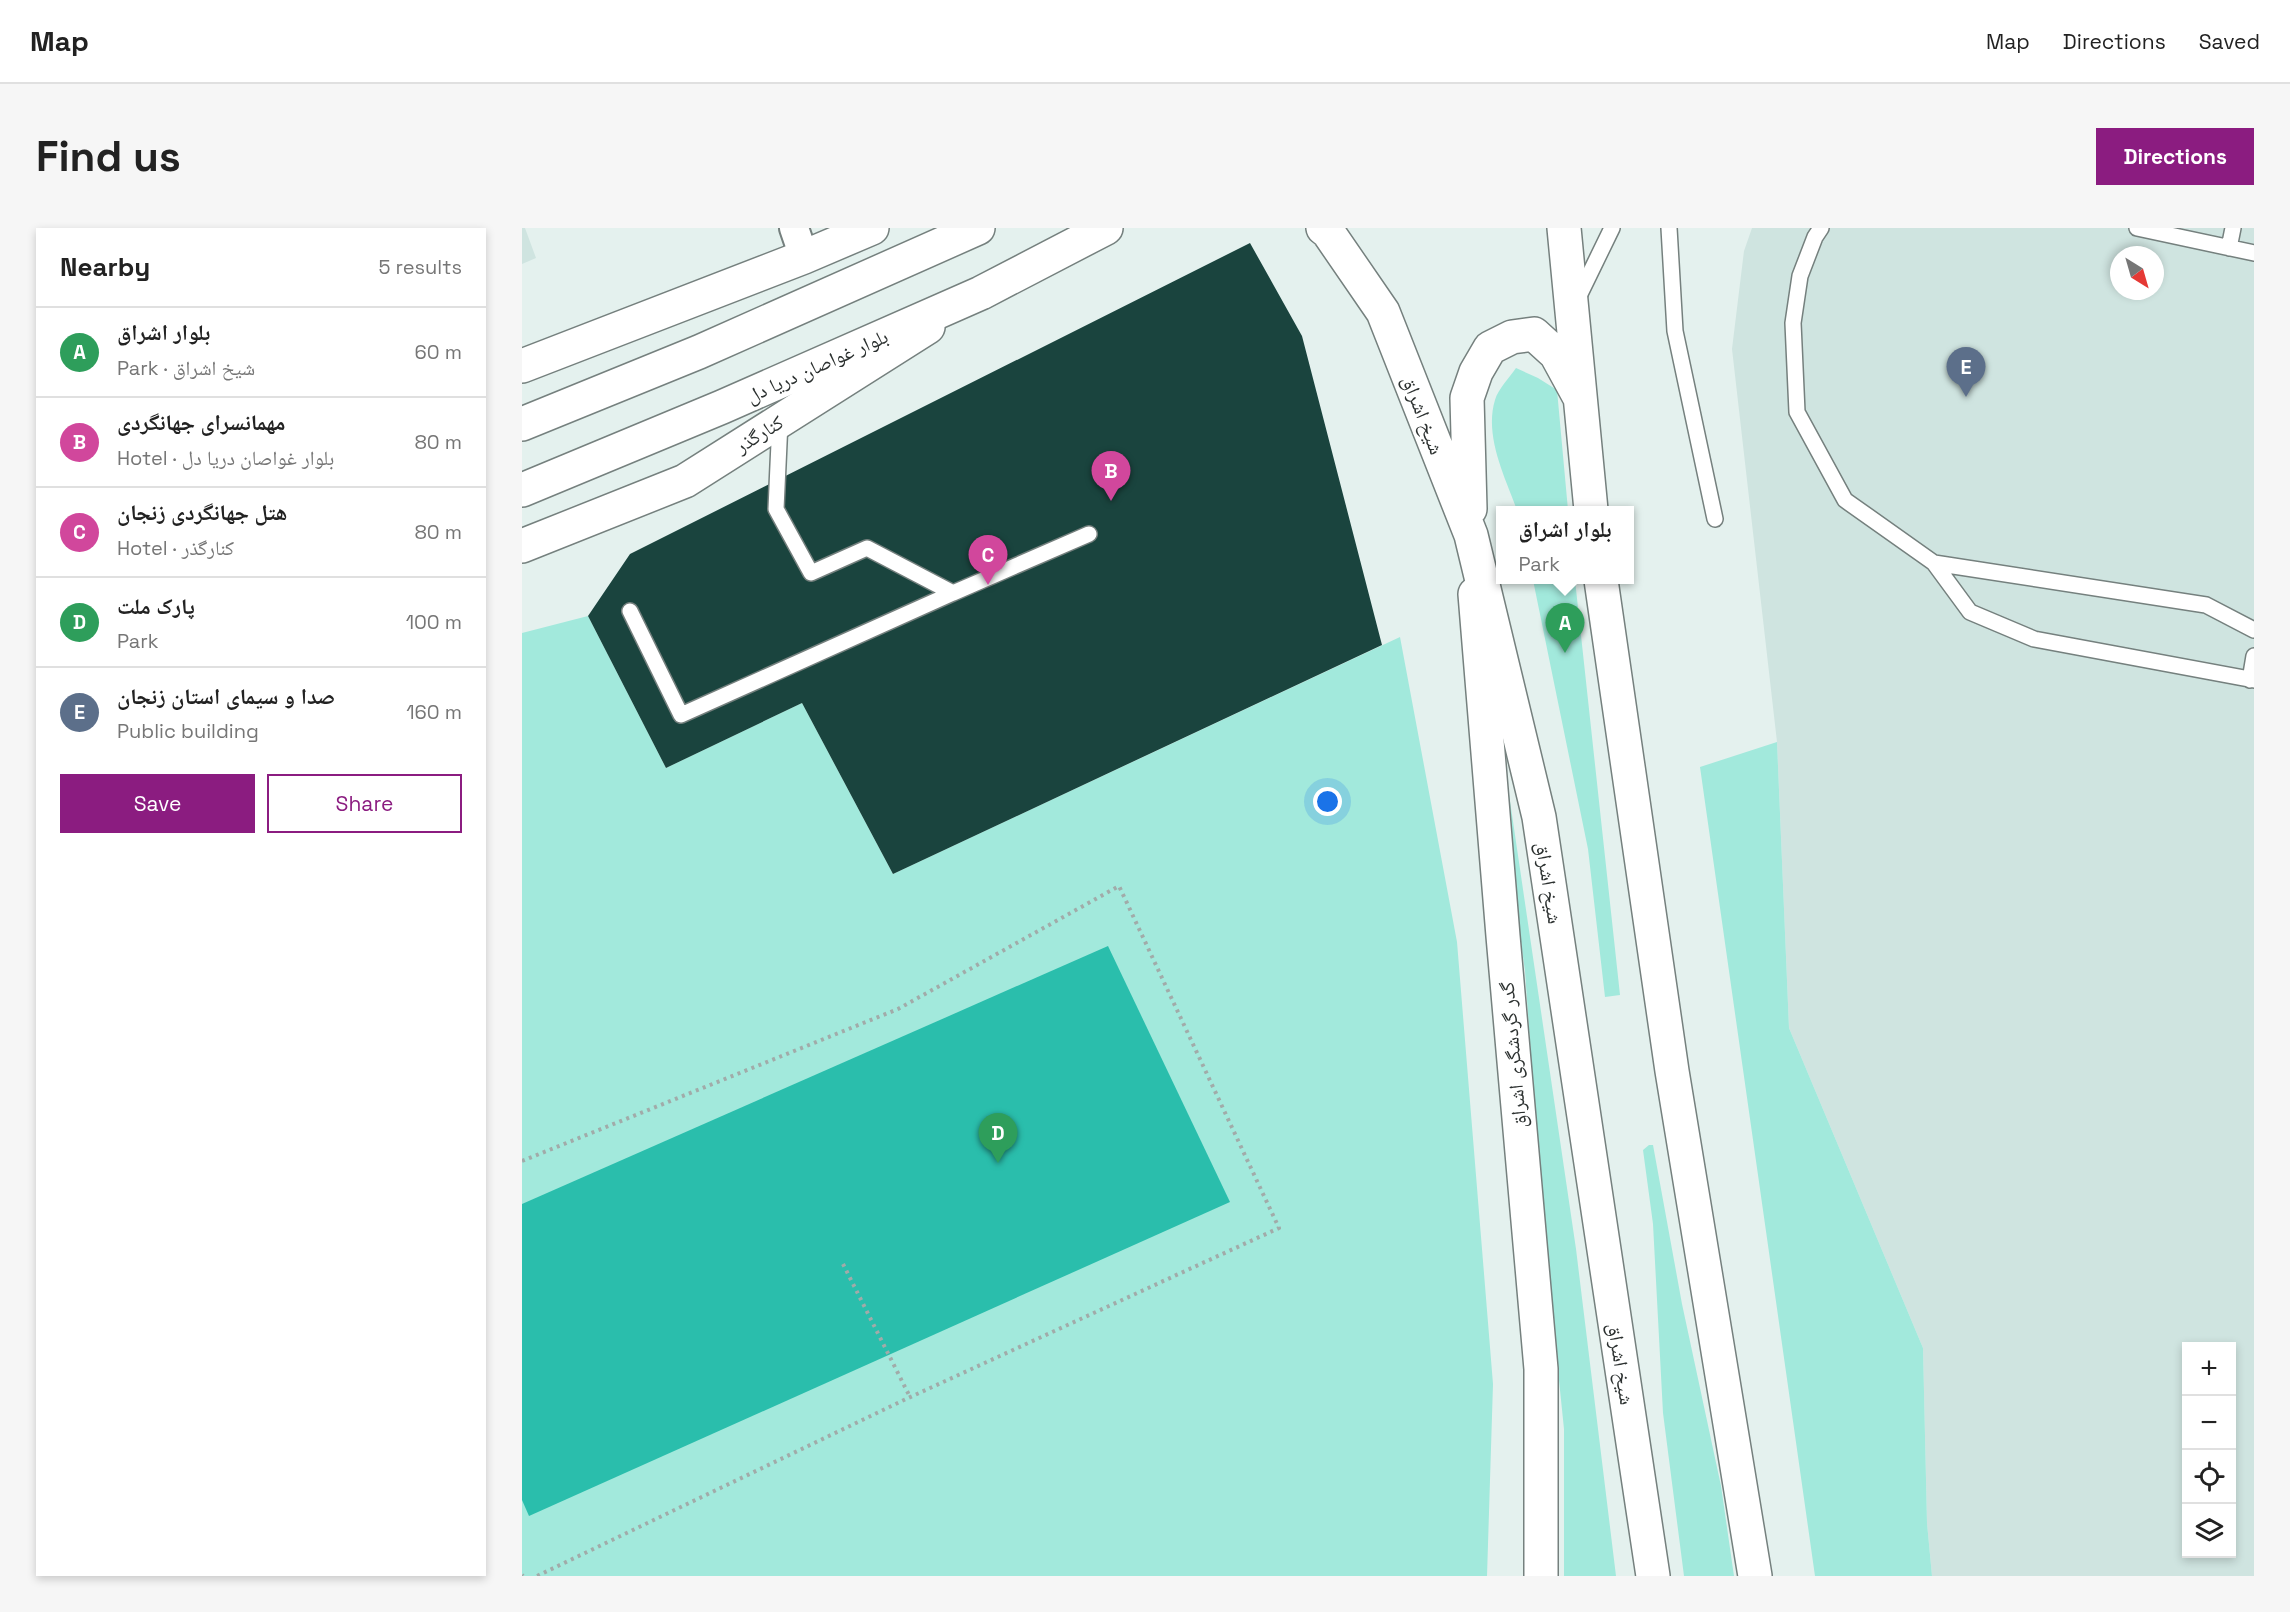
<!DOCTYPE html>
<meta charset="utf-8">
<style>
:root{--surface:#fff;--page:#f6f6f6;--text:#222;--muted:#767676;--line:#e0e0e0;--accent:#8b1c80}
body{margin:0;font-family:"Space Grotesk","Noto Naskh Arabic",sans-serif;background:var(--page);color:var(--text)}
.controls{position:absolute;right:18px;bottom:18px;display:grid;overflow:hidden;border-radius:0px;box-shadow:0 3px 9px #0003}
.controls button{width:54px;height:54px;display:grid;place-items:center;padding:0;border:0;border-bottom:2px solid var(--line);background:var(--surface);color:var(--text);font:30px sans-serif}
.compass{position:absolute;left:1588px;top:18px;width:54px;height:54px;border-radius:50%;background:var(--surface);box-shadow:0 3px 9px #0003;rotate:143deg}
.you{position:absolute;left:806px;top:574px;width:21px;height:21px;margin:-15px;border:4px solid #fff;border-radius:50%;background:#1a73e8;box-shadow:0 0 0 9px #1a73e833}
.badge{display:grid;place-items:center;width:39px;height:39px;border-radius:50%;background:var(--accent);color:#fff;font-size:20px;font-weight:700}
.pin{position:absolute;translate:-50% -50px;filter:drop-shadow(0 2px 3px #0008)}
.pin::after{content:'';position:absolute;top:32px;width:21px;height:18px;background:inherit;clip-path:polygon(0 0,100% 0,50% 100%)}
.popup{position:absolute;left:974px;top:278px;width:138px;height:78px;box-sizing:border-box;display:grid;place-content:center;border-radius:0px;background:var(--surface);filter:drop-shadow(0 2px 4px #0005);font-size:20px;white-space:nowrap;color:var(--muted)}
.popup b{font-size:22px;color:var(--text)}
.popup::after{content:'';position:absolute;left:50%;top:100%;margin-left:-12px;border:12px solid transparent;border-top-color:var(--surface)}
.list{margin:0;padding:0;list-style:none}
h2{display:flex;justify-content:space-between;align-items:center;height:78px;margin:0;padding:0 24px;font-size:26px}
h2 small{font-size:20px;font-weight:400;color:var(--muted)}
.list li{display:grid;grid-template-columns:39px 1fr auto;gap:18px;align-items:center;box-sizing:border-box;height:90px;padding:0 24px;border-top:2px solid var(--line)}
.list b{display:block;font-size:22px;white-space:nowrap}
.list p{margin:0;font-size:20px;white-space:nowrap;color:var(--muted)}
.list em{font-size:20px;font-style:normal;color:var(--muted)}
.actions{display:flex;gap:12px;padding:18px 24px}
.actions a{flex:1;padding:14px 0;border:2px solid var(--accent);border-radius:0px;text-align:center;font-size:21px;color:var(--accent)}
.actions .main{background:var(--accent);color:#fff}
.icon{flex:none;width:33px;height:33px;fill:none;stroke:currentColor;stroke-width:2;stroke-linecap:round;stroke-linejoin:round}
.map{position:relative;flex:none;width:1732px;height:1348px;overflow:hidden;border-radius:0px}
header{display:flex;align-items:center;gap:36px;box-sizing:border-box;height:84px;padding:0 30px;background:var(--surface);border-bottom:2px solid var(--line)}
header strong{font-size:28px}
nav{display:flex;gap:33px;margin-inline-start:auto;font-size:21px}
.intro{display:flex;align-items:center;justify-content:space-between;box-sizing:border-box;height:144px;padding:0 36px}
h1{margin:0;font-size:42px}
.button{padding:15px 27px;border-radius:0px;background:var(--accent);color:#fff;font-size:21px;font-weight:700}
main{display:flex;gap:36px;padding:0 36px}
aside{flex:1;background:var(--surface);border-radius:0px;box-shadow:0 3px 9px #0003}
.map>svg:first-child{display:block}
.built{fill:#cfe4e0;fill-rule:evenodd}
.green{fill:#a2e9dc}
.water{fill:#2abeac}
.building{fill:#1a443e}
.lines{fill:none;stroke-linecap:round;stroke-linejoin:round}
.service-casing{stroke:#75807e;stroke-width:18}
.minor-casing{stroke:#75807e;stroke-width:32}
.tertiary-casing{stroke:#75807e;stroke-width:36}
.secondary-casing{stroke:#75807e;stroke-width:36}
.path{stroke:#a1aba9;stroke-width:4;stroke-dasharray:3 4.5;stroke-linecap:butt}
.service{stroke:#fff;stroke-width:15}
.minor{stroke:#fff;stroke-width:28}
.tertiary{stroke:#fff;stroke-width:33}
.secondary{stroke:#fff;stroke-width:33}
.labels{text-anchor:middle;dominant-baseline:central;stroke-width:6;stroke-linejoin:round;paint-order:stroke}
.street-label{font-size:20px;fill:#2c3130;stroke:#fff}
</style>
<header>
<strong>Map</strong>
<nav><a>Map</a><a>Directions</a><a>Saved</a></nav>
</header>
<div class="intro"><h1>Find us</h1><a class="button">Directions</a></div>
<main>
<aside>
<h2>Nearby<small>5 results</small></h2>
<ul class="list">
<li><span class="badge" style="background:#2e9e5b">A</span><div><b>بلوار اشراق</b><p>Park · شیخ اشراق</p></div><em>60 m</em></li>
<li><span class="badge" style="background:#d1479c">B</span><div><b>مهمانسرای جهانگردی</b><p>Hotel · بلوار غواصان دریا دل</p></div><em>80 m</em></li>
<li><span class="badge" style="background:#d1479c">C</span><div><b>هتل جهانگردی زنجان</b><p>Hotel · کنارگذر</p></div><em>80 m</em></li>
<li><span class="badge" style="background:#2e9e5b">D</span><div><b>پارک ملت</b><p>Park</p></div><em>100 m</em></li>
<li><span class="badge" style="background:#5c6f8a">E</span><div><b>صدا و سیمای استان زنجان</b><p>Public building</p></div><em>160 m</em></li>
</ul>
<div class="actions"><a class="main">Save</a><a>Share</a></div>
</aside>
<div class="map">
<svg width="1732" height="1348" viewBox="0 0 1732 1348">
<rect width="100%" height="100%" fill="#e4f1ee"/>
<!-- built -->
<path class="built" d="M0 0H3L14 30 0 36Z
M1230 0H1732V1348H1410L1405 1295 1401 1120 1267 800 1255 514 1210 121 1222 23ZM1597 27H1633V63H1597ZM1664 1118H1710V1326H1664Z"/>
<!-- green -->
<path class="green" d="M994 140 1016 150 1035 162 1046 282H995C983 249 962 208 973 172 976 161 988 149 994 140Z
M1011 352H1053L1098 767 1083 769 1066 621Z
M66 388 144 540 280 475 371 646 878 409 935 714 971 1156 965 1348H0V405Z
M966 475 975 485 1054 1021 1094 1348H1042V1201L1020 987 1003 743Z
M1255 514 1267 800 1401 1120 1405 1295 1410 1348H1293L1178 539Z
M1127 917H1131L1160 1076 1199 1258 1212 1348H1162L1141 1185 1131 996 1121 922Z"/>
<!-- water -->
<path class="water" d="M586 718 708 974 7 1288 0 1272V976Z"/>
<!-- building -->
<path class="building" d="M728 15 780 108 860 417 371 646 280 475 144 540 66 388 108 326Z"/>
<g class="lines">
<!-- service casing -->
<g class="service-casing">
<path id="service" d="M1147 0 1153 103 1193 291
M1299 0 1293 9 1278 48 1271 95 1275 184 1323 272 1412 335 1448 384 1512 411 1732 452
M1615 0 1732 25
M1707 20 1711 0
M1055 72 1090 0
M1412 335 1684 377 1732 402
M431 365 567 306
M108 383 159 487 431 365 345 320 289 345 254 281 258 193
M1728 452 1732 428"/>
</g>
<!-- minor casing -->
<g class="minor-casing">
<path id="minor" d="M272 0 282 29"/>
</g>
<!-- tertiary casing -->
<g class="tertiary-casing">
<path id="tertiary" d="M0 138 282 29 350 0
M0 318 163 253 406 99
M953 366 981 708 1019 1141V1348"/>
</g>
<!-- secondary casing -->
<g class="secondary-casing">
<path id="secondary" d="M801 0 806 4 861 84 949 307 1017 589 1131 1348
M1042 0 1069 282
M0 196 177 124 456 0
M0 262 200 179 459 65 584 0
M948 281 945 170 954 144 968 120 990 109 1012 106 1034 126 1058 170
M1079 352 1150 843 1233 1348"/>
</g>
<!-- path -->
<path class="path" d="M0 933 376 781 597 658 757 1000 384 1171 15 1348
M321 1036 388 1169
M0 1347 1 1348"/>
<!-- service -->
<use href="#service" class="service"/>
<!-- minor -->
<use href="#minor" class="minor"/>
<!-- tertiary -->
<use href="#tertiary" class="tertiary"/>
<!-- secondary -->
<use href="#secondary" class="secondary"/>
</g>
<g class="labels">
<!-- street labels -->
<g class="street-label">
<text transform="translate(295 138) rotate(-24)">بلوار غواصان دریا دل</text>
<text transform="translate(901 187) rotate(69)">شیخ اشراق</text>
<text transform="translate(237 206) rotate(-32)">کنارگذر</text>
<text transform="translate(1027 655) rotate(81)">شیخ اشراق</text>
<text transform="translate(991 827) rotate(-95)">گدر گردشگری اشراق</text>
<text transform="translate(1099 1136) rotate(81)">شیخ اشراق</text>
</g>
</g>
</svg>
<div class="controls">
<button>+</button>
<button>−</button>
<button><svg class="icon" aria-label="locate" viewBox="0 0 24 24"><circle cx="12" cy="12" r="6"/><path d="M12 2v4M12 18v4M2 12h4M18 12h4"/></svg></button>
<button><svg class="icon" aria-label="layers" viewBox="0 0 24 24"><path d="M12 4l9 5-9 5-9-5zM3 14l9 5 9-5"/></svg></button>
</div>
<svg class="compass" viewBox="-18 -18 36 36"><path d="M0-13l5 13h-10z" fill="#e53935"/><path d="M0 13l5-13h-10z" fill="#767676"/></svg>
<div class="you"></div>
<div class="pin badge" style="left:1043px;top:425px;background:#2e9e5b">A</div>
<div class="popup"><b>بلوار اشراق</b>Park</div>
<div class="pin badge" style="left:589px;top:273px;background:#d1479c">B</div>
<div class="pin badge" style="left:466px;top:357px;background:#d1479c">C</div>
<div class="pin badge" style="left:476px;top:935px;background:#2e9e5b">D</div>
<div class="pin badge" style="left:1444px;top:169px;background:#5c6f8a">E</div>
</div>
</main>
